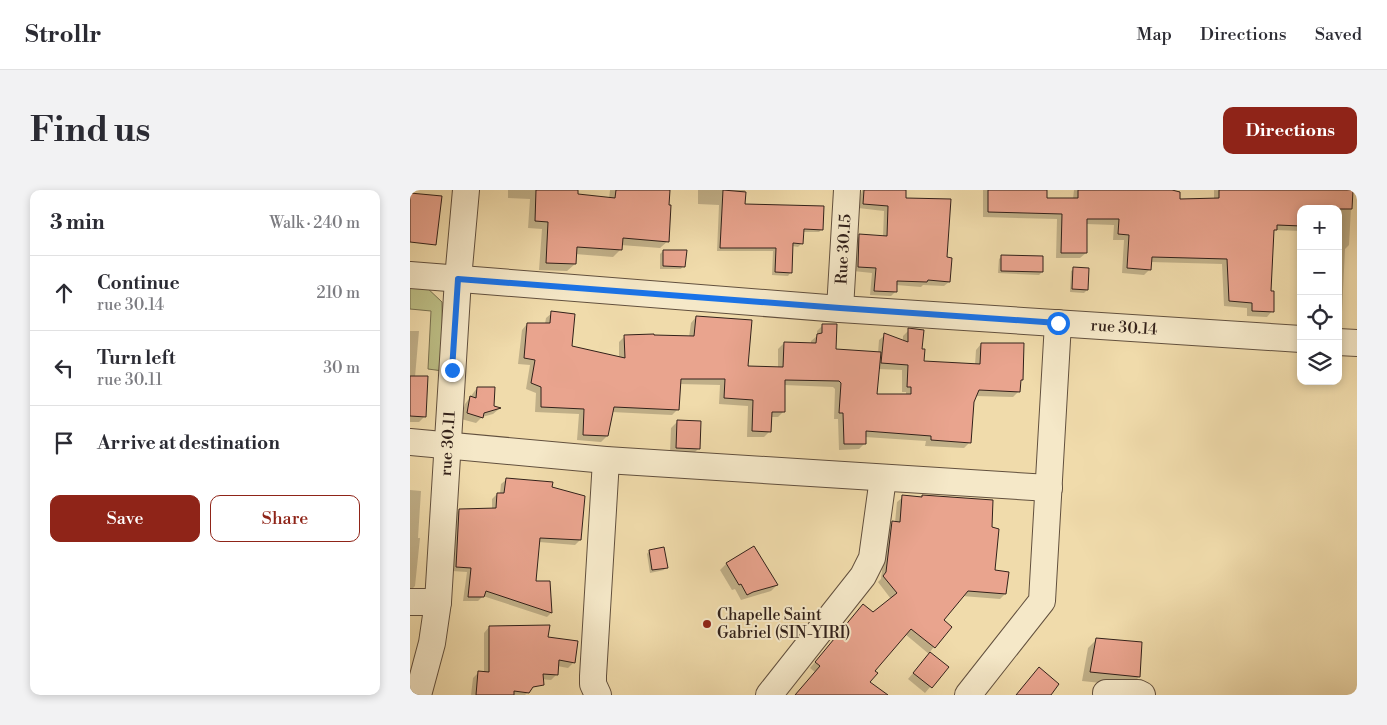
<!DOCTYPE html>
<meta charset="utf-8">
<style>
:root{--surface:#fff;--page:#f2f2f3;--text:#2b2b33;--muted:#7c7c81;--line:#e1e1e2;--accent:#8f2418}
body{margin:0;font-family:"Libre Bodoni",serif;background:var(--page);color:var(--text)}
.controls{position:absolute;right:15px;top:15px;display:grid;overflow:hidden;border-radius:10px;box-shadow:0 2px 8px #0003}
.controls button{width:45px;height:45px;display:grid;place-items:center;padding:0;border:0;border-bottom:1px solid var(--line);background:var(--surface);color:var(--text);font:25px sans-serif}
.stop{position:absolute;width:15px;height:15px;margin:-11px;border:4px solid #1a73e8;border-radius:50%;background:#fff}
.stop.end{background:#1a73e8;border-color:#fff;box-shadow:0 1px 5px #0008}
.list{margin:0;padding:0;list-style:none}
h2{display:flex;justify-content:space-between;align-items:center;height:65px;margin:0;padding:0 20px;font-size:21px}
h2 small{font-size:16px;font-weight:400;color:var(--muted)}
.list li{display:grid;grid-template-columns:32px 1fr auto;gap:15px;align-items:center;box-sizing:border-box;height:75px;padding:0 20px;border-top:1px solid var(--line)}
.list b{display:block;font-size:19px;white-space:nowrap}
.list p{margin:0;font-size:16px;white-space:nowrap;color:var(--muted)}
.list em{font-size:16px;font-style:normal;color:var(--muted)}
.actions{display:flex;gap:10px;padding:15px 20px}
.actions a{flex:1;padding:11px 0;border:1px solid var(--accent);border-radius:10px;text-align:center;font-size:18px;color:var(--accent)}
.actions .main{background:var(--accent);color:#fff}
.icon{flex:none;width:28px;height:28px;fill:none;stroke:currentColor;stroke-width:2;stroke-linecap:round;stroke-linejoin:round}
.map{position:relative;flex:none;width:947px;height:505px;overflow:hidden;border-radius:10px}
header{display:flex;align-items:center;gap:30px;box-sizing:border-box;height:70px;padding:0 25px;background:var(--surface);border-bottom:1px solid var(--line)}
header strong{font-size:24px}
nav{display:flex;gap:28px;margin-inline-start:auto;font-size:18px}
.intro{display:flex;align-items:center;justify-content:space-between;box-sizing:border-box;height:120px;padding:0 30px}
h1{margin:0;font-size:35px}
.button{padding:12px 22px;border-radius:10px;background:var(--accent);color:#fff;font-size:18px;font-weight:700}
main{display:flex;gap:30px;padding:0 30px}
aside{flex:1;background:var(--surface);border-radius:10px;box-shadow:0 2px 8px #0003}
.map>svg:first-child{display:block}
.green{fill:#bdbf86;stroke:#787050}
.shadow{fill:#0003;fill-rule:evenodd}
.building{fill:#e9a48e;stroke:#32211a}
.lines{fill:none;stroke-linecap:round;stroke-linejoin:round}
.minor-casing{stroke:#62503e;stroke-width:28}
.minor{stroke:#f5e8c8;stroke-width:26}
.route{stroke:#1a73e8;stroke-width:6}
.poi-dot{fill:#8f2418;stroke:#f5e8c8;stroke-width:2}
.labels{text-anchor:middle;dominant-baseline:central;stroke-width:4;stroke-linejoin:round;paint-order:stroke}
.street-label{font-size:16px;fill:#32211a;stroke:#f5e8c8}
.poi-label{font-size:16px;fill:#32211a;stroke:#f5e8c8;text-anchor:start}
</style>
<header>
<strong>Strollr</strong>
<nav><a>Map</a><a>Directions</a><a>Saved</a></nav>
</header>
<div class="intro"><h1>Find us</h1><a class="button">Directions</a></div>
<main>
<aside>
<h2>3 min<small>Walk · 240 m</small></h2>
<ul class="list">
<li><svg class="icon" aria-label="ahead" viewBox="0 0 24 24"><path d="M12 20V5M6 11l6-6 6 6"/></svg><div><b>Continue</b><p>rue 30.14</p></div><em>210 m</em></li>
<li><svg class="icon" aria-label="left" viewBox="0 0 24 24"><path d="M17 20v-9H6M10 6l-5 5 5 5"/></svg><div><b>Turn left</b><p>rue 30.11</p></div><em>30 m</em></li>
<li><svg class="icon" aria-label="arrive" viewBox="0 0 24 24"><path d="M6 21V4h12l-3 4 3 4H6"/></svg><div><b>Arrive at destination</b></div></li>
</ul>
<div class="actions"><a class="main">Save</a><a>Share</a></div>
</aside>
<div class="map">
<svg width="947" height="505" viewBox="0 0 947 505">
<rect width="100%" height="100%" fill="#f0dbab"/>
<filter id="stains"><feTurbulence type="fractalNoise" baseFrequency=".004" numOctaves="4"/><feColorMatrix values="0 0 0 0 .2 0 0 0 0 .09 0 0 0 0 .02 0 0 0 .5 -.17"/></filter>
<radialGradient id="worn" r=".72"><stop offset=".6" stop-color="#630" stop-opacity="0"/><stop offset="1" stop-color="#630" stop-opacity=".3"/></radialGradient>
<!-- green -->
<path class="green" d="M0 95H14L32 112 33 181 18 179 21 121 0 119Z"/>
<!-- shadow -->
<path class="shadow" d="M98 0H167V5L199 9 200 0H259L258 51 250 58 211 55V59L203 67 165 64V74L157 81 129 80 132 39 118 38 120 9 98 8Z
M288 0H335L334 15 412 39 409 42H393L392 53 388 57 382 56 381 82 378 86 362 85 363 61H307L309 15 288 14Z
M452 0H495L494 9 535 68 539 92 534 96 513 95 511 97 486 95V101L481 106 460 105 462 83 443 81 445 50 450 46 473 47 474 21 448 18Z
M573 0H636L635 9H663L664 0H761L769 10 804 9V0H942L939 55 935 59 932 122 928 125V19H891V41L864 40 862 42 860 102 862 121 857 127 837 126V118L814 116 812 74 741 72 740 79 734 85 712 83 714 50H703L704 35 676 34V63L670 68H646L647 29 573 27Z
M253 61 273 76 271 79H250V64Z
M592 66 632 82 629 85 588 83 589 69Z
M664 79 677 100 674 103 660 102 661 81Z
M142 123 160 157 209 168V152L215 146 279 147 281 133 286 127 337 177 368 178V159L374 153 401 154V151L407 146V141L413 135 425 161 468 163 469 150 475 145 493 151V146L499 140 511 160 513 172 565 175 566 160 571 154 609 192V201L603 207 565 206 562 212 560 252 554 258 515 256 516 251 455 247V253L449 259 429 260 428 229H424L425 199 423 197 374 195V221L368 227H360V241L354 247H337L338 216 309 214 310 195 269 194 268 219 262 225 202 222 197 246 191 252 167 250 169 224 125 222 126 203 116 199 120 175 108 174 112 140 117 134H135L136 128ZM468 179 492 180V202H496V205H466Z
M0 141H9L5 187 15 226 9 232H0Z
M67 198 83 216 89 219 83 224 72 227 66 233 51 229 55 214Z
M267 232 289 258 283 264 260 263 261 238Z
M96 290 141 298 170 350 165 355 129 352 125 392H139L141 423 137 427 73 406 68 411H53L57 382 42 381 45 325 49 320H82V309L87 304H90L91 294Z
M0 300 11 301 8 348H10L5 396 0 401Z
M512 306 581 338 584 382 595 404 590 409 552 406 532 431 540 437 519 463 537 477 515 503 498 489 519 464 495 444 464 481 458 492 476 505H385L405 482 400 478 448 421 463 423 481 409 468 392 471 389 477 338 483 333H485L487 312 493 307 511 308Z
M344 358 367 395 361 401 331 410 325 399 322 400 310 380 316 374Z
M239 361 256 377 254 380 240 383 237 364Z
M79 437 137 448 164 472 158 478 147 476 146 485 141 490 119 488 118 502 115 505H61L63 488 69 482 74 483V443Z
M687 449 729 487 720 496 672 491 678 458Z"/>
<!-- building -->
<path class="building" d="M126 0H168V4L205 8 206 0H260L259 15H261L259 52 213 48 212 60 167 57 166 74 136 73 138 32 125 31Z
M313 0 336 2 335 14 414 16 413 40 394 39 393 54 383 53 382 83 365 82 366 58H310Z
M454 0H496V8L541 9 537 67 542 68 540 92 518 90 517 92 487 91V102L464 101 466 78 448 77 449 44 477 46 478 16 453 14Z
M578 0H637V8H668V0H762L770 2V9L809 8V0H943L942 19H891V36L867 35V40H864L861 101H864V122L842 121V113L819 111 817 69 742 67 741 80 717 78 719 45 708 44 709 29H677V63H651L652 24 578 22Z
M0 3 32 6 26 55 0 52Z
M253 60H277L275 77 253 76Z
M591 65 633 66V82L591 81Z
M663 77 679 78 678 100 662 99Z
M141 121 165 124 162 156 215 168 214 145 244 144V145L284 146 286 126 342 130 338 176 373 177 374 152 406 153 407 144 412 143V134H427L426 159 471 162 467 204H501V197H497L498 175 471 173 474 143 498 152V138L514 140 512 159H515L514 171 570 174 571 153H614L613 190H611L610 202 569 200 564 212 561 253 521 250V246L456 241V254H434L433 223H429L431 193 429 191 375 190V222H362L361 242 342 241 343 210 314 208 315 189H271L269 220 204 217 198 246 173 245 174 219 131 217V197L121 193 125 170 114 168 117 133H140Z
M0 186H18L16 227 0 226Z
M67 197H85L84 216 91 218 74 223 73 228 57 223 60 206 66 208Z
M267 230 291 231 290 259 266 258Z
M96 288 143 292 142 297 175 306 171 350 130 348 126 391H140L142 423 76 401 74 407H58L61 378 46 377 49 319 86 318 87 303H94Z
M492 305 512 307V305L583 310 582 337 589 339 585 380 599 382 596 404 558 401 534 430 542 437 525 458 501 439 465 481 468 483 460 492 478 505H385L410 476 405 472 453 414 463 422 487 403 473 386 476 382 482 331 490 332Z
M344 356 368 395 343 402 337 405 331 394 329 395 316 373Z
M254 357 258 378 242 380 239 360Z
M140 435 138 447 168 451 165 473 149 470 148 485 133 484 134 495 123 497 119 503 104 501V505H66L68 481 79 482V436Z
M686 448 732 452 730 487 680 482Z
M520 462 539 477 522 498 503 483Z
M629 477 649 494 641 505H606Z"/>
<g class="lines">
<!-- minor casing -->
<g class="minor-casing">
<g id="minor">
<path id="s1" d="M0 85 430 119 891 149"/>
<path id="s2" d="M430 119 437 0"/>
<path d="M928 152 947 153"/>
<path d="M0 252 196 270 639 298"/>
<path d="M0 412H28"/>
<path d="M696 503H728L732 505"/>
<path id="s3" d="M8 505 22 453 28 412 48 89 56 0"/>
<path d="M188 505 183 494V486L196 270"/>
<path d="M359 505 453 386 462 368 473 288"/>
<path d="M558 505 632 411 648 133"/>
</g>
</g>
<!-- minor -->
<use href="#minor" class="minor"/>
</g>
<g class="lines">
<!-- route -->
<path class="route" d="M42 180 48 89 430 118 648 133"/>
</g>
<!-- markers -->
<circle class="poi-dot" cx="297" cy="434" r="5"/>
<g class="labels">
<!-- street labels -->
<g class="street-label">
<text stroke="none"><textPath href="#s2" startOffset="60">Rue 30.15</textPath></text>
<text stroke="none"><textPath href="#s1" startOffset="716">rue 30.14</textPath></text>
<text stroke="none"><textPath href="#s3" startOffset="254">rue 30.11</textPath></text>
</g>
<!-- poi labels -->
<g class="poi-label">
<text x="307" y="425">Chapelle Saint<tspan x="307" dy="18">Gabriel (SIN-YIRI)</tspan></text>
</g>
</g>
<rect width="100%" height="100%" filter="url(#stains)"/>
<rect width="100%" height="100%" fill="url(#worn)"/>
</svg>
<div class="controls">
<button>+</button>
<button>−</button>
<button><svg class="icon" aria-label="locate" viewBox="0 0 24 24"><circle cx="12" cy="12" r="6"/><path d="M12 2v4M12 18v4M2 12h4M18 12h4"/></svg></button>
<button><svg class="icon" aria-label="layers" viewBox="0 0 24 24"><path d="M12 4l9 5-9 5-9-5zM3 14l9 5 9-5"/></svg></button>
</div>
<div class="stop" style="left:648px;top:133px"></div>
<div class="stop end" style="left:42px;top:180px"></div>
</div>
</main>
